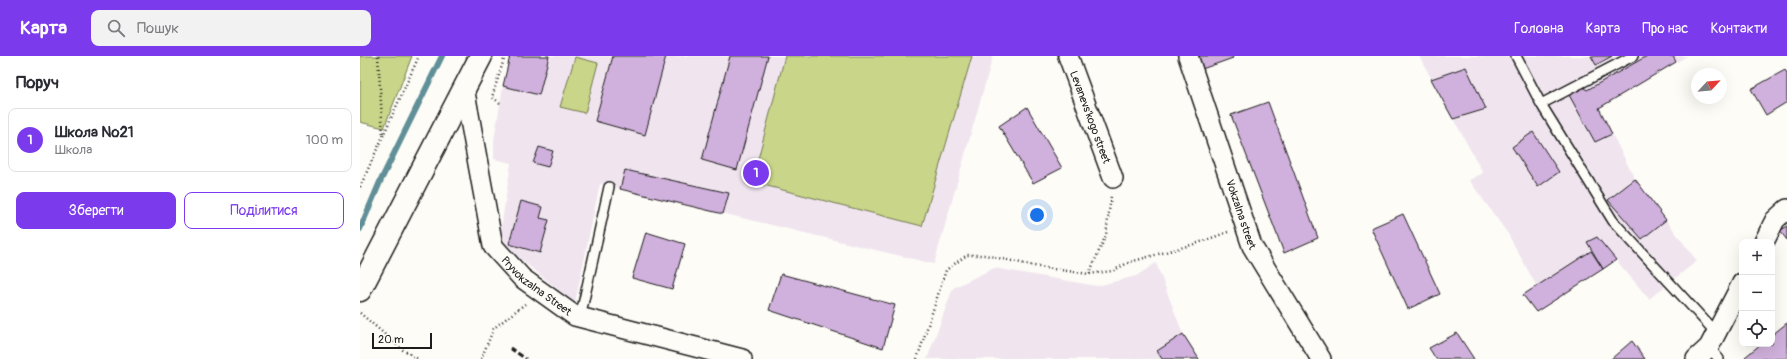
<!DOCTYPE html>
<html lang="uk">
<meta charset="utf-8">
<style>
:root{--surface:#fff;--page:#f2f2f3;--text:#2b2b33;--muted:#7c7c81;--line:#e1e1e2;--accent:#7c3aed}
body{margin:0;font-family:Pangolin,sans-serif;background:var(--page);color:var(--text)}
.controls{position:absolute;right:12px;bottom:12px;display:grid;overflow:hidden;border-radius:8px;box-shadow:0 4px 16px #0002}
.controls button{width:36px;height:36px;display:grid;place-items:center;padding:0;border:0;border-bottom:1px solid var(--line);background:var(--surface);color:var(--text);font:20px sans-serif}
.compass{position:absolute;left:1331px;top:12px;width:36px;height:36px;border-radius:50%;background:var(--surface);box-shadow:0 4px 16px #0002;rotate:64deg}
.scale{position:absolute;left:12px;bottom:10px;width:60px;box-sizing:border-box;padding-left:4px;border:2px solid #1c1c1c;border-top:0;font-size:11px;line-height:14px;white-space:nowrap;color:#1c1c1c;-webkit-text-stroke:3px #fdfcf7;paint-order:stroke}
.you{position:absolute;left:677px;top:159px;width:14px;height:14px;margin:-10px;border:3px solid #fff;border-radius:50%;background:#1a73e8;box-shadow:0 0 0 6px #1a73e833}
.badge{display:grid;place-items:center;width:26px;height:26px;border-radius:50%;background:var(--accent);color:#fff;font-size:13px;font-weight:700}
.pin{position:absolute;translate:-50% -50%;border:2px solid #fff;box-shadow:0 1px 4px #0006}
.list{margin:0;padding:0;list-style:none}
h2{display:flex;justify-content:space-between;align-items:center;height:52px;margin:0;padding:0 16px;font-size:17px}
h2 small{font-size:13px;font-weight:400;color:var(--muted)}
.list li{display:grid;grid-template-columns:26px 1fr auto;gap:12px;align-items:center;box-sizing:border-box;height:64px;margin:0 8px 8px;padding:0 8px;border:1px solid var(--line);border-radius:8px}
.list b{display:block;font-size:15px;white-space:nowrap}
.list p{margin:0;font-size:13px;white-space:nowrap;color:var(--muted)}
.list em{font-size:13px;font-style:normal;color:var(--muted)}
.actions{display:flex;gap:8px;padding:12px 16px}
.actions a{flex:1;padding:9px 0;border:1px solid var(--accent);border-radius:8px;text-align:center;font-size:14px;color:var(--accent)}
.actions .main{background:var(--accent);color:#fff}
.icon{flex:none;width:22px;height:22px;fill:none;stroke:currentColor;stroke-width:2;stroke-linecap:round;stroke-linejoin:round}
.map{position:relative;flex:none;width:1427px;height:303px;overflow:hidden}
header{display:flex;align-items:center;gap:24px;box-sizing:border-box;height:56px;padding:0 20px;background:var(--accent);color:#fff}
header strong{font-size:19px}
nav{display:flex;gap:22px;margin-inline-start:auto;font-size:14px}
.search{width:280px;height:36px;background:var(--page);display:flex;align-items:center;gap:10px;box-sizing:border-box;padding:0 14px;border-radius:8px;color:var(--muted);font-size:15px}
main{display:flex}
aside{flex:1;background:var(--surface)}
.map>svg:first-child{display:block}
.built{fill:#f0e5ef}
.green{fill:#c9d588;stroke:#727852}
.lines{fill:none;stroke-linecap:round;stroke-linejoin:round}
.stream{stroke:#608f98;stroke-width:6}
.building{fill:#d0b0dc;stroke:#1c1c1c}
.lane-casing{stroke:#1c1c1c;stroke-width:12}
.street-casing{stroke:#1c1c1c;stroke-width:22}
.secondary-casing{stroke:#1c1c1c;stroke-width:25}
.path{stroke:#1c1c1c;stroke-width:2.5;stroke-dasharray:1 3;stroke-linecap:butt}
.lane{stroke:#fdfcf7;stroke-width:9}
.street{stroke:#fdfcf7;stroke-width:19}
.secondary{stroke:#fdfcf7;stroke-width:22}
.rail{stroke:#1c1c1c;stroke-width:3;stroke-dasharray:6 3;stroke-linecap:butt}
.labels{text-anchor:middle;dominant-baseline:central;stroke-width:4;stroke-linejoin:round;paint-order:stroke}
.street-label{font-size:11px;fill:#1c1c1c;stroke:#fdfcf7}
</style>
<header>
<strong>Карта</strong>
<div class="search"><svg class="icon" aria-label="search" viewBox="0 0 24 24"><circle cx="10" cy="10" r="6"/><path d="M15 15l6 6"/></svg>Пошук</div>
<nav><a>Головна</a><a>Карта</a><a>Про нас</a><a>Контакти</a></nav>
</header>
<main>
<aside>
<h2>Поруч<small></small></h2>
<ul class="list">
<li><span class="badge">1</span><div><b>Школа №21</b><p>Школа</p></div><em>100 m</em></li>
</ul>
<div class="actions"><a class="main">Зберегти</a><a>Поділитися</a></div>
</aside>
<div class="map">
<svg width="1427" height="303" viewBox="0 0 1427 303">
<rect width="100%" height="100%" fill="#fdfcf7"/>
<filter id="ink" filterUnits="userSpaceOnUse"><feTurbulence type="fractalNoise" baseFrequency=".025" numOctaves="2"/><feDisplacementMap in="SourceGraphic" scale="8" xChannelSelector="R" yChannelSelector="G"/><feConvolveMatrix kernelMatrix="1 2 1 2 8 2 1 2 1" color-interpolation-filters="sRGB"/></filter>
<g filter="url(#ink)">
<!-- built -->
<path class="built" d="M150 0H633L574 208 240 128 215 247 139 186 151 107 134 103V84L143 30Z
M1059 0H1327L1239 52 1275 123 1337 205 1289 243 1256 204 1176 256 1163 239 1176 229 1148 178 1109 124 1123 117Z
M796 207 823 278 839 303H567L593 232 634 212 737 230 776 220Z"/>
<!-- green -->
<path class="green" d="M0 0H52L24 72 0 66Z
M425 0H612L562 170 392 126Z
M215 1 238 7 225 57 200 51Z"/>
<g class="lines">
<!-- stream -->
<path class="stream" d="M0 173 20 126 82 0"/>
</g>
<!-- building -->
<path class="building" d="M150 0H189L179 39 143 30Z
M253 0H306L285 79 235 65Z
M370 0H408L377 114 342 104Z
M837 0H872L873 2 842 13Z
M1231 0H1252L1236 9Z
M1287 0H1313L1316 6 1239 52 1252 78 1235 86 1209 39 1223 31 1227 34Z
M1106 11 1126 53 1093 63 1071 23Z
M1425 14 1427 17V46L1406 59 1391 33Z
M908 46 958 182 924 197 871 59Z
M667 51 702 112 673 127 639 70Z
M1173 76 1199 116 1178 131 1152 91Z
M179 91 193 95 188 111 173 107Z
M265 114 369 137 363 158 260 133Z
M1275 123 1306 164 1282 183 1248 144Z
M161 145 183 151 180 162 189 164 180 197 149 188Z
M1043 158 1080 238 1048 253 1011 172Z
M1427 170V184L1420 175Z
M286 176 325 188 312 233 272 222Z
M1237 181 1256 204 1243 213 1227 186Z
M1231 195 1243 213 1176 256 1163 239Z
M421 218 535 249 523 292 409 254Z
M1427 267V303H1386L1385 301 1401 288H1412V279Z
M1097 277 1114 303H1076L1069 292Z
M823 278 839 303H802L797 295Z
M1272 285 1285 303H1251Z"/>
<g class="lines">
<!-- lane casing -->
<g class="lane-casing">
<path id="lane" d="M1156 0 1181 48 1273 0
M1181 48 1253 165 1356 277
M220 262 249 131
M1349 291 1359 303"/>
</g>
<!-- street casing -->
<g class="street-casing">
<g id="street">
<path id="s1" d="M708 0 753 122"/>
<path id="s2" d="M828 0 892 190 961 303"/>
<path id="s3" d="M104 31 133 190 162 222 215 260 382 303"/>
<path d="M1404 186 1415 164 1427 153"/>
<path d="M1336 303 1349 291 1382 227"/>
</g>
</g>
<!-- secondary casing -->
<g class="secondary-casing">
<path id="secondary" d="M0 234 121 0"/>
</g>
<!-- path -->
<path class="path" d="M18 0 23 79
M140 47 132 41 145 0
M0 131 59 0
M729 218 746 179 751 140
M0 257 43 294 58 303
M121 303 134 272 165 248
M557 303 586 214 607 199H625L679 211 729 218 752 215 770 206 838 187 868 176"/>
<!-- lane -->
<use href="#lane" class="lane"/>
<!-- street -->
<use href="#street" class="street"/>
<!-- secondary -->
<use href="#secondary" class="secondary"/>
<!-- rail -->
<path class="rail" d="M150 292 166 303"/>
</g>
</g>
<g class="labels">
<!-- street labels -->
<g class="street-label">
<text stroke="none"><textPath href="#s1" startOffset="65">Levanevs'kogo street</textPath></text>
<text stroke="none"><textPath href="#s2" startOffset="167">Vokzalna street</textPath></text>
<text stroke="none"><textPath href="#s3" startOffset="221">Pryvokzalna Street</textPath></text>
</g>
</g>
</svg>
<div class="controls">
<button>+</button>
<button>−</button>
<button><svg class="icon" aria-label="locate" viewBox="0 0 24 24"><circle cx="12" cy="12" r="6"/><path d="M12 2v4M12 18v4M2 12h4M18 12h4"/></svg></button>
</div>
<svg class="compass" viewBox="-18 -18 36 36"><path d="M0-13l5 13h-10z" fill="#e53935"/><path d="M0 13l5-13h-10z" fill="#7c7c81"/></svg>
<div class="scale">20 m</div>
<div class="you"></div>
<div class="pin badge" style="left:396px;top:117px">1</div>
</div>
</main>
